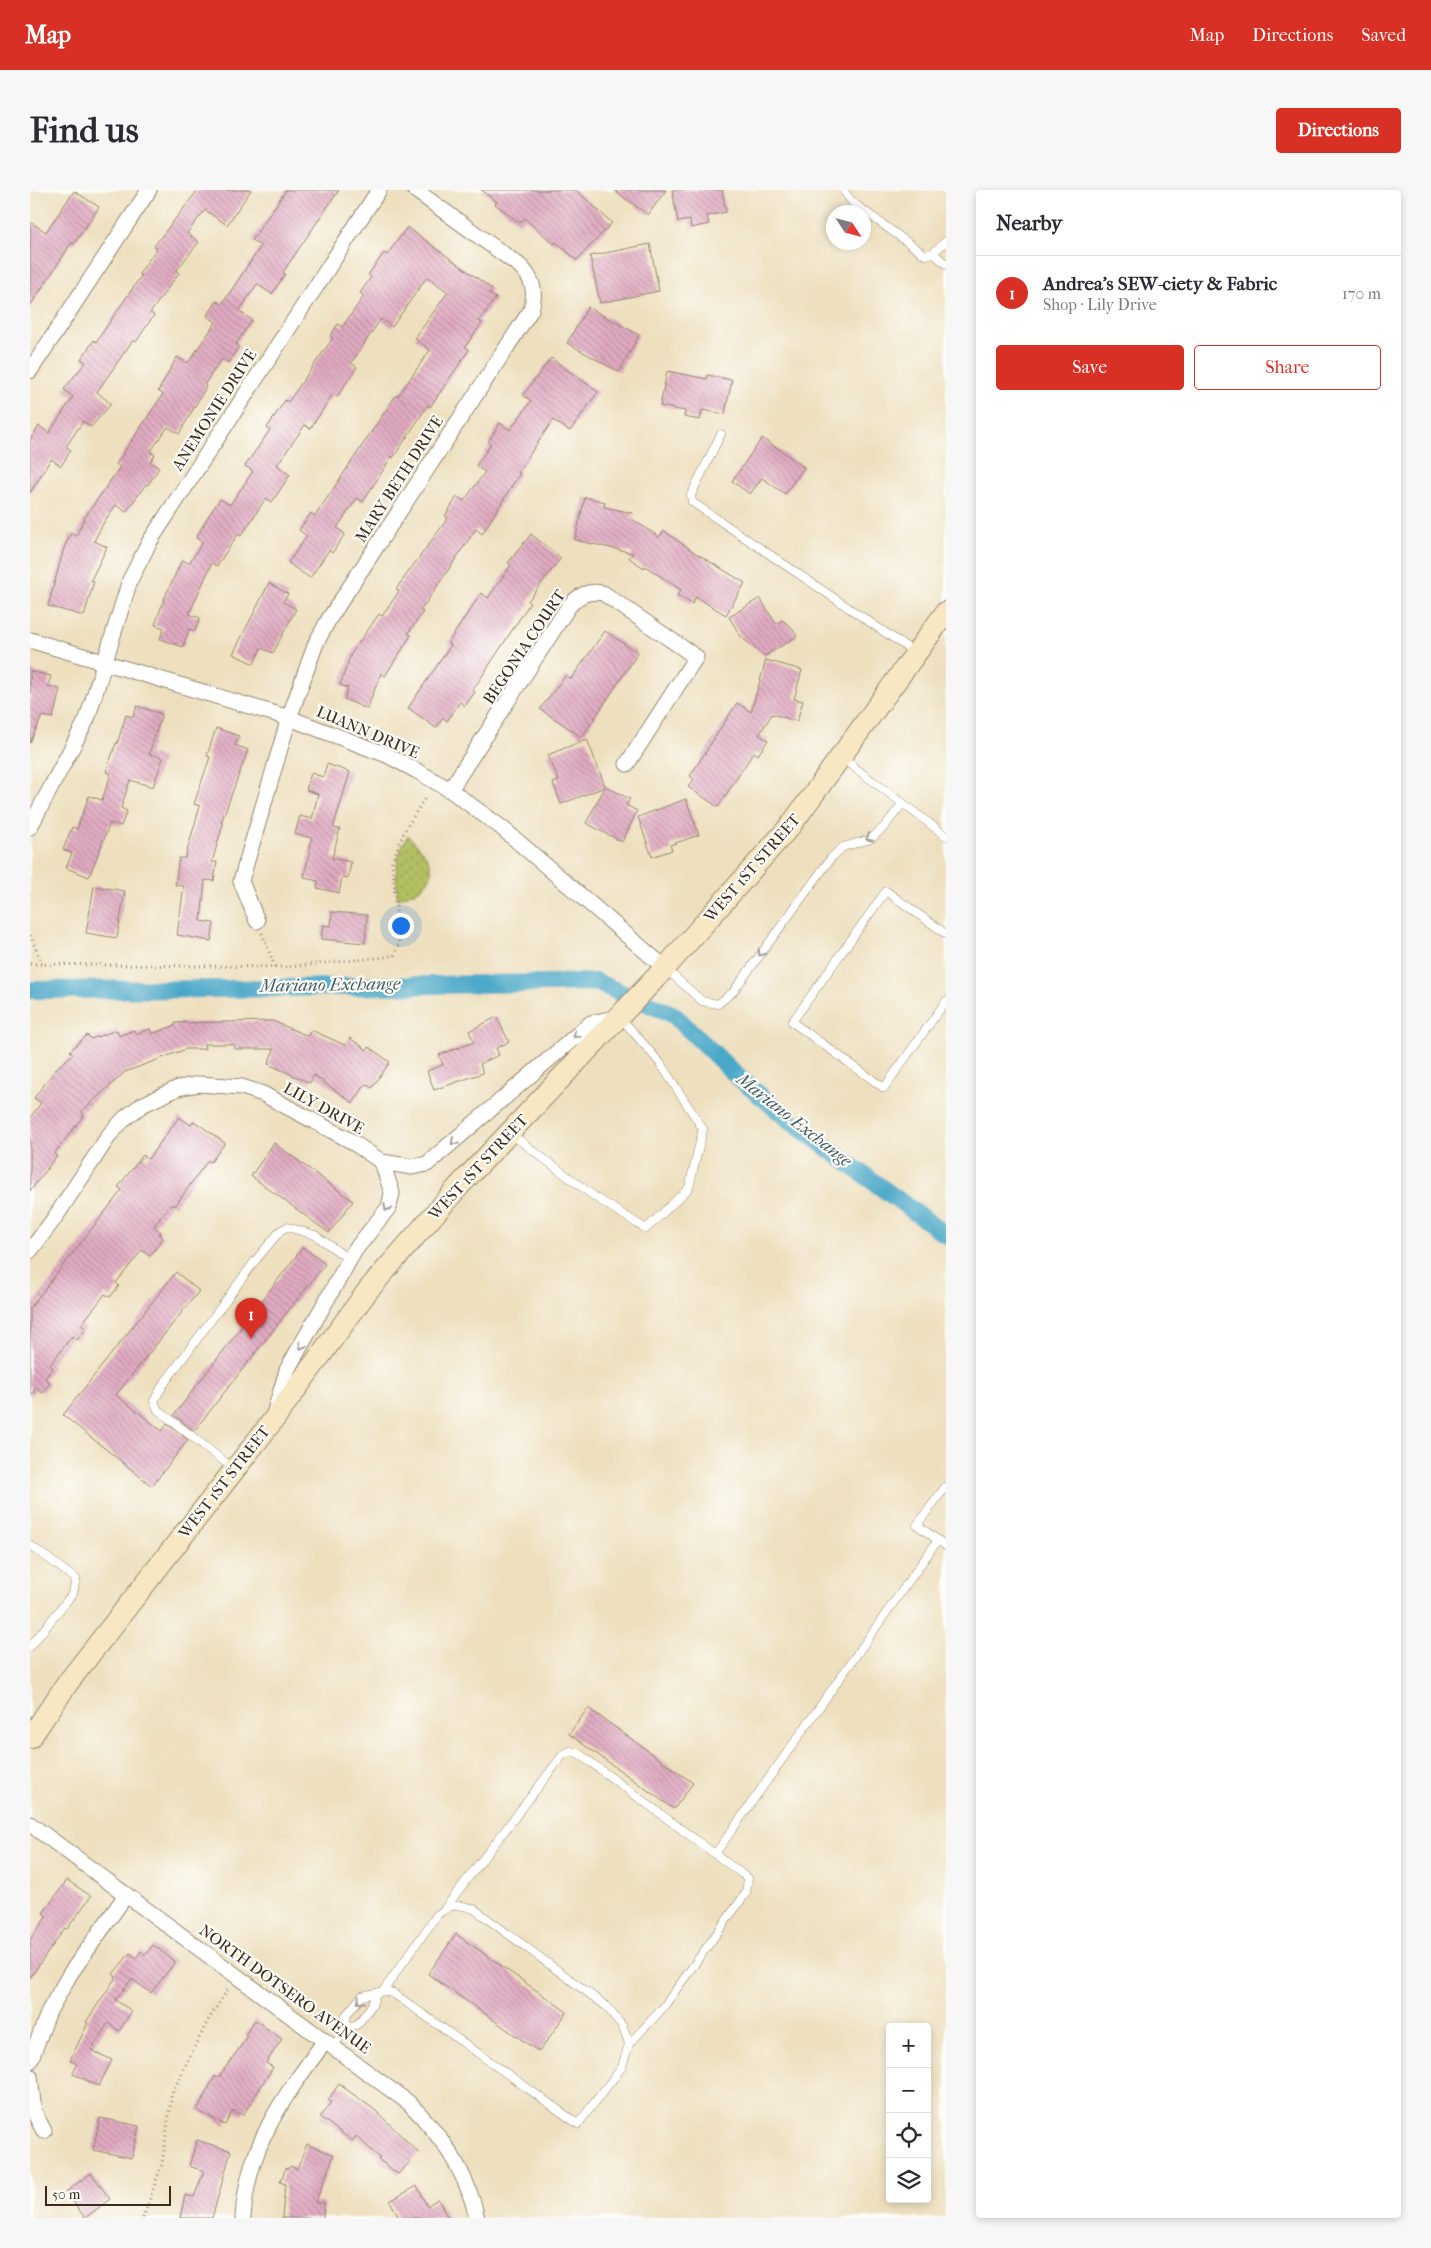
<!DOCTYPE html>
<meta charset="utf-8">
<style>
:root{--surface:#fff;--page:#f7f7f7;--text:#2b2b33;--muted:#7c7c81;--line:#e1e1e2;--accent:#d93025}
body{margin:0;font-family:"IM FELL French Canon",serif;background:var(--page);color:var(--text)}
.controls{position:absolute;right:15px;bottom:15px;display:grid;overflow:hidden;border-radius:5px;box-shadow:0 2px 8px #0003}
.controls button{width:45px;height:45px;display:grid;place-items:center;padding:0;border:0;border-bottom:1px solid var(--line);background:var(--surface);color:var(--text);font:25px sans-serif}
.compass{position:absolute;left:796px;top:15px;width:45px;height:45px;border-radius:50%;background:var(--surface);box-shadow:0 2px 8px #0003;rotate:126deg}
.scale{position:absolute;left:15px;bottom:12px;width:126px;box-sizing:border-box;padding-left:5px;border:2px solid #3b2a1e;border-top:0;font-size:14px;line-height:18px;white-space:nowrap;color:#3b2a1e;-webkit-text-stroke:4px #fdfcf7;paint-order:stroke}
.you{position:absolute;left:370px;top:735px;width:18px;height:18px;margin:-12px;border:4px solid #fff;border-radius:50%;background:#1a73e8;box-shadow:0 0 0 8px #1a73e833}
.badge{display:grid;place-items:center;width:32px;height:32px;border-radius:50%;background:var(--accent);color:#fff;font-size:16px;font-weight:700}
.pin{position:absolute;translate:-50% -41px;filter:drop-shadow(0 1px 2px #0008)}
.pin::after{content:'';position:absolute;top:26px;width:18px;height:15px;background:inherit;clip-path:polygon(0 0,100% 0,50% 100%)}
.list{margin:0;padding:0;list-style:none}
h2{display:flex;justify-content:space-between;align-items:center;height:65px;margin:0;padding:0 20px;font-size:21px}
h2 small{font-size:16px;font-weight:400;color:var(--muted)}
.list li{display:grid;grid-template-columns:32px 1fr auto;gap:15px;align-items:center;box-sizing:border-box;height:75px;padding:0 20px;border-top:1px solid var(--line)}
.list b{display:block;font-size:19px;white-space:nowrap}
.list p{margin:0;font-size:16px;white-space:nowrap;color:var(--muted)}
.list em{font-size:16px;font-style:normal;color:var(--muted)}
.actions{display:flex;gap:10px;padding:15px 20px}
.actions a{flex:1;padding:11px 0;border:1px solid var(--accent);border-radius:5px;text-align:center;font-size:18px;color:var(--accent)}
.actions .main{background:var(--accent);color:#fff}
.icon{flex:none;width:28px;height:28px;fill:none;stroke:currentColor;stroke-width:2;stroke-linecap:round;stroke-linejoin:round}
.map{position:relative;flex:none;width:916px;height:2028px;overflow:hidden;border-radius:5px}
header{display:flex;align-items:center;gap:30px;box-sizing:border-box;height:70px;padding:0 25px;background:var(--accent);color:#fff}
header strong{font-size:24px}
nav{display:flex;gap:28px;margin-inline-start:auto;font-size:18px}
.intro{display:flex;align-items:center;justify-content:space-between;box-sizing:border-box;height:120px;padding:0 30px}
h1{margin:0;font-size:35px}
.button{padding:12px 22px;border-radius:5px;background:var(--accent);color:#fff;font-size:18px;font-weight:700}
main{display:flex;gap:30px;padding:0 30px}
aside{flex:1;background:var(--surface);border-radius:5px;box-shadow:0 2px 8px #0003}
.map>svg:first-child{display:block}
.park{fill:url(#park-dots);stroke:#767440}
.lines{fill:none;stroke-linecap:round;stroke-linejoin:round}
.canal{stroke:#49a7c8;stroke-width:18}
.building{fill:url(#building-back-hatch)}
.lane-casing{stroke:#94856e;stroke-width:9}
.street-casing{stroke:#94856e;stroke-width:17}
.secondary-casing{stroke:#94856e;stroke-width:23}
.path{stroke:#94856e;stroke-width:3;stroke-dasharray:1 4;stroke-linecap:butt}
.lane{stroke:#fff;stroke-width:8}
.street{stroke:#fff;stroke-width:15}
.secondary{stroke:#f7e8c3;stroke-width:21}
.oneway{stroke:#a79f9a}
.labels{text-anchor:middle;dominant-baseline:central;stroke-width:4.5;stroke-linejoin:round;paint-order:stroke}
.street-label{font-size:16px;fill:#3b2a1e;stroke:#fdfcf7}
.water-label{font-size:18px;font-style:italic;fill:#415c62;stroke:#fdfcf7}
</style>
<header>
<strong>Map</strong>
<nav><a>Map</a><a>Directions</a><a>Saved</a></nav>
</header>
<div class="intro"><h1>Find us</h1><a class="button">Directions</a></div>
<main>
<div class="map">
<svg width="916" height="2028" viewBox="0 0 916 2028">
<defs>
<pattern id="park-dots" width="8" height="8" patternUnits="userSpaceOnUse" patternTransform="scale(1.25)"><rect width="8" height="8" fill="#b2bf62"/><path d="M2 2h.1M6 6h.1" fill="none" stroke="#929b50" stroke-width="1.8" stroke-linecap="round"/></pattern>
<pattern id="building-back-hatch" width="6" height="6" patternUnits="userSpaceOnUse" patternTransform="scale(1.25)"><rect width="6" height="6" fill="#e1abc2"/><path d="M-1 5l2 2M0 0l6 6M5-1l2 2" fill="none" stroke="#b88b9d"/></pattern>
</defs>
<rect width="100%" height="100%" fill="#fdfcf7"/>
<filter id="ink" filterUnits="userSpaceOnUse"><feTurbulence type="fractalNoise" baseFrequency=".02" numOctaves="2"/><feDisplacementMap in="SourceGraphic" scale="10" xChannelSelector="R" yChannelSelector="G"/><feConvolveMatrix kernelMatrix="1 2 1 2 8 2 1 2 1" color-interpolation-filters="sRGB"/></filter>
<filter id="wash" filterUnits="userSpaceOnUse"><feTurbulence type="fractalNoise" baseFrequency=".0096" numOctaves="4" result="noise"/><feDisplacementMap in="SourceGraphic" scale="20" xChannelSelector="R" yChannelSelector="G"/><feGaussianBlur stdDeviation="1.12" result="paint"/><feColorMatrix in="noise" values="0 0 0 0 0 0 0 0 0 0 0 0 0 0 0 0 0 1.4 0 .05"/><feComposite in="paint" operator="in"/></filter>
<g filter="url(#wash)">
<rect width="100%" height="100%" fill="#eee0bf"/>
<!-- park -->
<path class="park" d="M378 645C390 659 414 678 393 697 387 702 376 705 368 709 365 685 365 666 378 645Z"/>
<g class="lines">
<!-- canal -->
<path class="canal" d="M0 800 196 799 566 792 596 805
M617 813 644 825 709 888 762 932 916 1045"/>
</g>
<g id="blocks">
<!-- building -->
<path class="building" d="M168 0H221L197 35 175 20 157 43 169 52 146 81 149 83 120 123 124 125 106 152 103 150 67 202 81 214 61 237 53 231 36 257 41 260 31 276 21 269 0 303V250L9 236 19 243 43 207 34 199 56 172 51 169 64 150 66 152 111 86 109 84 127 58 124 56Z
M256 0H309L253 82 255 84 242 104 227 94 209 121 222 130 206 154 209 156 198 173 192 169 174 195 176 197 149 244 138 237 120 262 125 265 120 272 129 278 118 295 116 294 96 322 86 315 74 332 64 351 77 357 61 390 64 391 54 426 18 416 34 358 41 343 46 346 55 327 90 277 86 274 133 204 128 201 147 167 158 173 186 132 177 126 187 111 192 114 231 56 222 50Z
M451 0H546L582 33 547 70 526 52 524 54 494 28 490 33 465 14 467 12Z
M584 0H636L618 25Z
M642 0H692L696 22 677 26 679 34 661 38 660 30 648 32Z
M44 1 69 17 44 54 42 52 0 116V32L16 42Z
M377 37 462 99 459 103 466 108 449 131 452 133 435 157 439 160 400 217 398 215 363 268 362 266 333 312 327 308 307 338 315 344 302 363 299 360 280 388 258 373 277 346 269 340 281 323 285 326 366 205 368 206 400 160 385 148 418 102 397 87 362 137 351 129 321 173 327 177 307 207 303 204 280 239 275 235 247 275 260 285 242 312 236 308 211 346 208 344 187 376 182 373 159 424 170 428 165 441 159 439 153 457 130 449 134 438 125 435 134 409 152 370 159 373 173 352 166 348 179 325 190 309 200 315 215 293 223 281 215 276 240 240 237 238 255 210 258 212 303 148 300 146 308 134 312 137 334 106 330 103 341 87 338 85 354 63 357 65Z
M620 54 629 101 570 113 560 66Z
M558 117 609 145 589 182 537 153Z
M521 168 568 202 540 241 523 230 488 282 490 283 452 344 446 339 391 420 393 422 378 443 381 445 364 472 355 486 351 483 337 519 314 509 318 498 310 495 321 464 349 424 352 426 369 401 366 399 418 328 415 326 427 307 434 311 455 282 446 276 461 254 458 252 470 233 480 240 501 211 493 205Z
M637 181 677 189V185L702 190 695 224 672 220 670 230 654 227 655 221 630 216Z
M732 248 774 277 755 304 732 288 720 304 702 291Z
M555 307 575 312 574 317 603 323 602 329 629 347 634 341 664 362 715 393 696 425 666 407 662 414 647 405 651 400 615 376 614 378 599 368 603 363 545 350Z
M501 344 531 368 498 411 500 413 443 500 445 502 435 516 430 512 417 531 413 528 406 538 378 518 421 455 418 453 451 403 458 408 481 375 478 373Z
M239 393 258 404 253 412 266 419 243 463 231 458 224 474 203 464Z
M730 408 746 434 752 430 761 437 767 446 735 466 711 447 699 427Z
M575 441 608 463 552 547 510 519 536 485 541 489Z
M736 470 772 480 764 509 773 511 767 531 742 524 729 545 738 550 728 565 724 562 688 617 658 597 664 589 660 586 707 513 721 522Z
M0 481 21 486 18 496 30 499 23 528 12 526 0 553Z
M107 516 132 524 119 564 133 568 123 597 100 590 91 618 97 621 91 636 80 633 59 687 36 678 42 663 33 660 42 637 47 639 59 606 72 610 81 584 76 582 86 553 87 554 96 525 103 527Z
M186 538 209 546 205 555 218 560 191 633 193 634 182 672H187L184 691 175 690 171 731 184 733 181 751 147 745 154 696 145 695 149 668H155L170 616 164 614 180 567 177 566Z
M557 549 575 596 600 609 596 615 607 621 592 652 556 633 575 597 531 614 523 593 529 591 518 565Z
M297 574 320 582 303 638 310 639 302 668 321 672 318 688 312 687 309 703 287 698 288 691 274 688 282 648 265 644 270 626 282 629 288 604 276 600 281 583 293 587Z
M656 609 669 645 640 655 642 660 622 667 608 627Z
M64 696 95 701 87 748 56 743Z
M302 722 337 725 335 753 291 749 293 735 301 736Z
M467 827 479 852 466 858 469 865 450 874 453 883 404 900 397 881 413 875 409 865 444 852 439 841Z
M243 831 278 846 281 840 315 855 320 848 337 860 339 857 360 872 342 898 336 894 323 913 284 885 280 893 238 874 244 859H204V854H174L175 859H156L95 882 51 922 54 925 24 964 27 966 0 1001V928L11 913 4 908 26 879 43 864 40 861 57 845 61 849 87 840 89 846 104 840 106 844 120 839 122 844 146 835 145 833Z
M149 927 161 935 164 931 195 953 181 972 178 970 145 1016 141 1014 124 1036 131 1042 129 1045 133 1048 120 1066 112 1060 86 1093 89 1096 80 1107 75 1104 51 1135 56 1138 47 1150 42 1146 20 1175 23 1178 15 1188 20 1193 12 1203 6 1198 0 1207V1118L92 1000 88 997 113 965 118 969Z
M244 953 323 1011 299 1043 221 986Z
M273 1057 295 1074 164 1241 144 1225Z
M146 1082 169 1101 86 1205 132 1241 137 1234 158 1250 122 1296 33 1225Z
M558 1518 663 1593 644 1619 539 1544Z
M37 1690 61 1706 37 1739 35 1738 0 1788V1750L17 1726 13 1723Z
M426 1744 537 1822 509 1862 398 1784Z
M123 1755 145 1772 121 1803 102 1789 85 1810 102 1821 89 1841 78 1833 61 1860 82 1870 69 1896 43 1884 47 1874 40 1870 58 1833 56 1832 86 1787 83 1784 100 1763 106 1768 111 1761 115 1765Z
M225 1830 252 1849 236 1873 243 1877 213 1925 203 1920 195 1935 167 1920 185 1886 188 1888 218 1846 215 1845Z
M309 1894 345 1920 389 1963 368 1984 348 1969 350 1968 326 1946 323 1951 290 1927 301 1912 298 1910Z
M70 1928 109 1936 102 1968 63 1960Z
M167 1950 201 1961 182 2028H150L155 2005 164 2007 174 1981 159 1976Z
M277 1954 304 1965 285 2013H294L293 2028H252L255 1994 250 1992 256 1978 258 1979 260 1976 267 1979Z
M61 1983 80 2009 55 2028 36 2002Z
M387 1996 397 2016 408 2009 418 2028H369L360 2011Z"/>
</g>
</g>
<g filter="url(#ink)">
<use href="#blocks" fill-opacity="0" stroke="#94856e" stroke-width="1"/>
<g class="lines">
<!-- lane casing -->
<g class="lane-casing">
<path id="lane" d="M813 0 822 12 895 65 903 63 916 51
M903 63 916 74
M691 244 661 305 662 312 884 462
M812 568 916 646
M916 744 856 701 762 832 854 898 916 811
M636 779 672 811 688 814 703 802 801 668 813 657 841 649 855 636 873 613
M481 944 565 1007 616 1039 659 998 673 939 630 873 591 828
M204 1279 128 1220 124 1211 133 1195 225 1071 251 1040 257 1037 285 1045 320 1070
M916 1296 887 1335 916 1356
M0 1355 46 1389 43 1403 0 1457
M685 1664 908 1350
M416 1717 532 1566 540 1561 548 1563 712 1684 718 1688 716 1703 632 1819 599 1854
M346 1803 353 1801 363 1803 548 1934 592 1877 599 1854 593 1837 576 1816 444 1719C428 1713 420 1714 407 1725L353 1801
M303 1857 317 1838 328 1834 342 1815 346 1803 332 1806 316 1825 317 1838"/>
</g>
<!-- street casing -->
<g class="street-casing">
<path id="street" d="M0 181 119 0
M0 450 259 528 357 565 387 581 420 600 472 638 635 778
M420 600 539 416C550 405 557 400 573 403L666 467 597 574
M0 637 57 529 100 390 120 351 349 0
M227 731 211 691 259 528 286 453 299 429 501 120C506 102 504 90 490 76L385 0
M352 972 382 977 397 974 561 833 589 827
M0 1061 24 1029 80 944 95 928 112 915 148 898 169 894 212 897 233 904 321 951 352 972 362 1003 359 1017 325 1060 257 1180 245 1221
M0 1634 379 1913C412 1946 437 1982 447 2028
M0 1871 19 1821 40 1784 96 1705
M0 1886 4 1922 14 1941
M213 2028C217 1955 254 1907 295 1851"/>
</g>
<!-- secondary casing -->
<g class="secondary-casing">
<path id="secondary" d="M0 1548 39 1491 241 1233 339 1099 429 996 635 778 761 635 916 422"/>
</g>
<!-- path -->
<path class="path" d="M232 743 245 777
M0 745 12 774
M0 774 257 777 364 766 369 755 362 671 375 640 395 608
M113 2028 132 1974 142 1903 177 1832 198 1799"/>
<!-- lane -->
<use href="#lane" class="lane"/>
<!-- street -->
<use href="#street" class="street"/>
<!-- secondary -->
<use href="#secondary" class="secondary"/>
</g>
<!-- one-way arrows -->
<defs><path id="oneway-chevron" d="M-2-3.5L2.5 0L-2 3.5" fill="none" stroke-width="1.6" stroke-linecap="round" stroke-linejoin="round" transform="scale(1.25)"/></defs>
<g class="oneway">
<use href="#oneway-chevron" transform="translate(839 648) rotate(152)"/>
<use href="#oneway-chevron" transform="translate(731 763) rotate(125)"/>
<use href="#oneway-chevron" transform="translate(546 845) rotate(140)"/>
<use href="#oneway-chevron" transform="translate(424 952) rotate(138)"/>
<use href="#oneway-chevron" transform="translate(357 1018) rotate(118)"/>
<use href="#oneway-chevron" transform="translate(272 1156) rotate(120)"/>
<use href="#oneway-chevron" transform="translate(330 1811) rotate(138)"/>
</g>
</g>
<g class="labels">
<!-- street labels -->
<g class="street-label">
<text transform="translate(184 220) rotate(-57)">ANEMONIE DRIVE</text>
<text transform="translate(369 289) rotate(-57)">MARY BETH DRIVE</text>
<text transform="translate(494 457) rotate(-56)">BEGONIA COURT</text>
<text transform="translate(338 542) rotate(23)">LUANN DRIVE</text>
<text transform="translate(722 678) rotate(-49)">WEST 1ST STREET</text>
<text transform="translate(294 918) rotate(29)">LILY DRIVE</text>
<text transform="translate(448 977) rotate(-47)">WEST 1ST STREET</text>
<text transform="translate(194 1292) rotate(-52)">WEST 1ST STREET</text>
<text transform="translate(255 1799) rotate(36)">NORTH DOTSERO AVENUE</text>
</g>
<!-- water labels -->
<g class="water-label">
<text transform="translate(300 795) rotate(-1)">Mariano Exchange</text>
<text transform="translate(764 930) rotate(38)">Mariano Exchange</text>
</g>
</g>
</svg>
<div class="controls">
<button>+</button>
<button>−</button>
<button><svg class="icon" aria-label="locate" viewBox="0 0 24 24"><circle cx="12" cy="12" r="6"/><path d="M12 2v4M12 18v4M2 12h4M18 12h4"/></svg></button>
<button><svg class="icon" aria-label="layers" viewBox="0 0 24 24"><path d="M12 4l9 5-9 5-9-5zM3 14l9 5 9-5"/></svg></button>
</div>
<svg class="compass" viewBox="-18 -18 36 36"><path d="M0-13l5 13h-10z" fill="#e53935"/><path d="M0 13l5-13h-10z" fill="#7c7c81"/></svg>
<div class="scale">50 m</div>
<div class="you"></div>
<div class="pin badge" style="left:221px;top:1149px">1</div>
</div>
<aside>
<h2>Nearby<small></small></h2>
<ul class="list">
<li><span class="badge">1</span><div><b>Andrea's SEW-ciety &amp; Fabric</b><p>Shop · Lily Drive</p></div><em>170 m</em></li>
</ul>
<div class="actions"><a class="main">Save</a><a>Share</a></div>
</aside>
</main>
